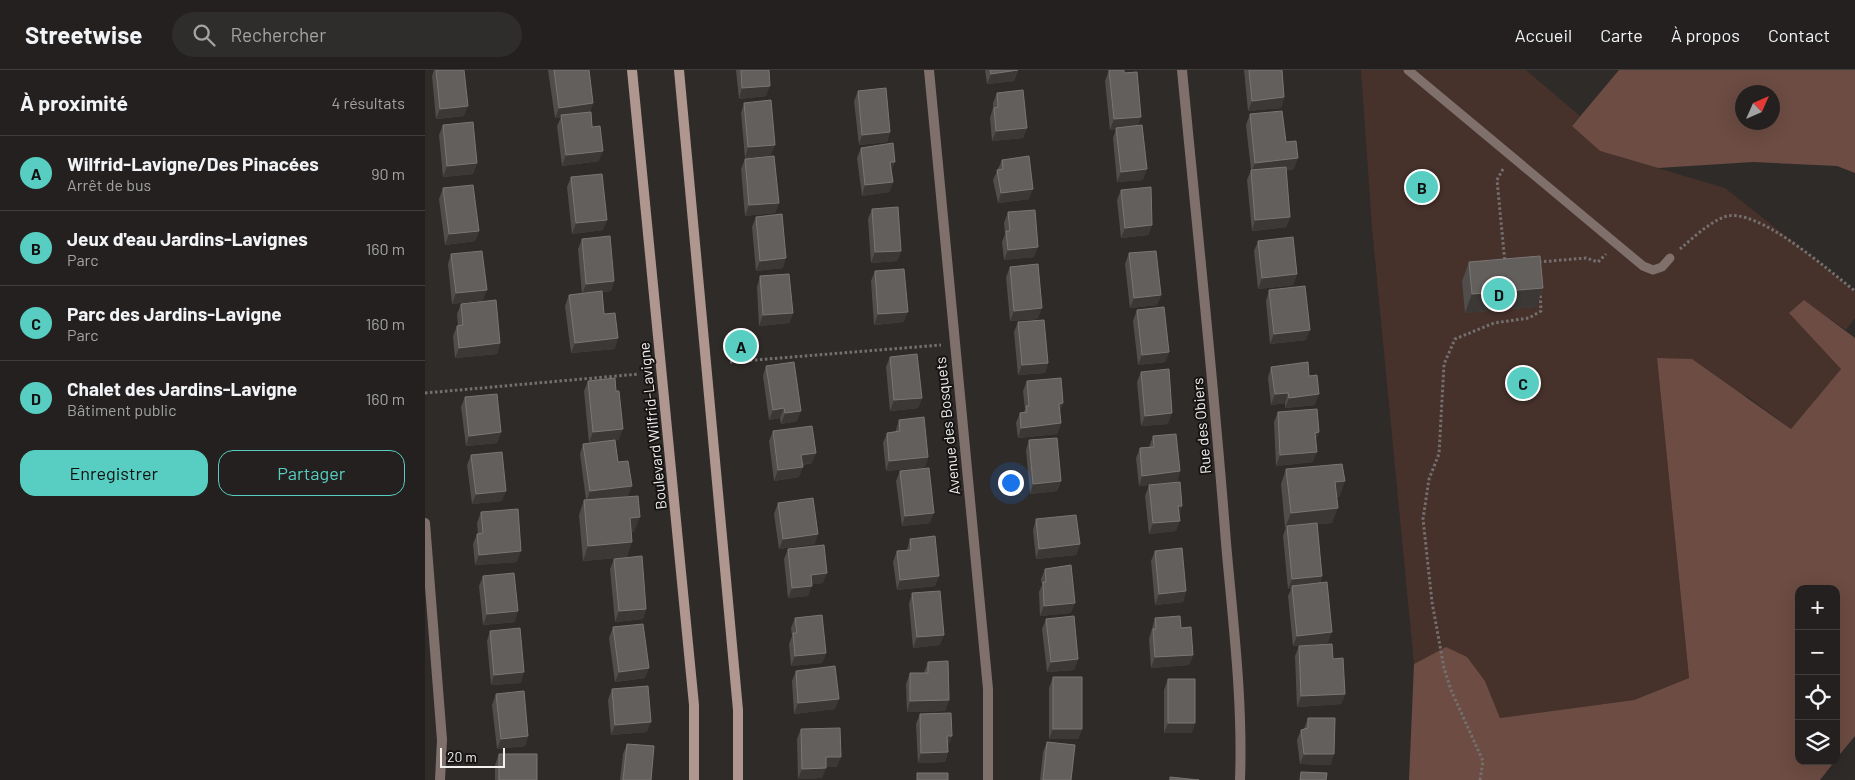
<!DOCTYPE html>
<html lang="fr">
<meta charset="utf-8">
<style>
:root{--surface:#23201f;--page:#2f2d2c;--text:#f1f3f6;--muted:#a3a3a4;--line:#403e3d;--accent:#57cec1}
body{margin:0;font-family:Barlow,sans-serif;background:var(--page);color:var(--text)}
.controls{position:absolute;right:15px;bottom:15px;display:grid;overflow:hidden;border-radius:10px;box-shadow:0 5px 20px #0002}
.controls button{width:45px;height:45px;display:grid;place-items:center;padding:0;border:0;border-bottom:1px solid var(--line);background:var(--surface);color:var(--text);font:25px sans-serif}
.compass{position:absolute;left:1310px;top:15px;width:45px;height:45px;border-radius:50%;background:var(--surface);box-shadow:0 5px 20px #0002;rotate:45deg}
.scale{position:absolute;left:15px;bottom:12px;width:65px;box-sizing:border-box;padding-left:5px;border:2px solid #f3f0f0;border-top:0;font-size:14px;line-height:18px;white-space:nowrap;color:#f3f0f0;-webkit-text-stroke:4px #161413;paint-order:stroke}
.you{position:absolute;left:585px;top:412px;width:18px;height:18px;margin:-12px;border:4px solid #fff;border-radius:50%;background:#1a73e8;box-shadow:0 0 0 8px #1a73e833}
.badge{display:grid;place-items:center;width:32px;height:32px;border-radius:50%;background:var(--accent);color:#111;font-size:16px;font-weight:700}
.pin{position:absolute;translate:-50% -50%;border:2px solid #fff;box-shadow:0 1px 5px #0006}
.list{margin:0;padding:0;list-style:none}
h2{display:flex;justify-content:space-between;align-items:center;height:65px;margin:0;padding:0 20px;font-size:21px}
h2 small{font-size:16px;font-weight:400;color:var(--muted)}
.list li{display:grid;grid-template-columns:32px 1fr auto;gap:15px;align-items:center;box-sizing:border-box;height:75px;padding:0 20px;border-top:1px solid var(--line)}
.list b{display:block;font-size:19px;white-space:nowrap}
.list p{margin:0;font-size:16px;white-space:nowrap;color:var(--muted)}
.list em{font-size:16px;font-style:normal;color:var(--muted)}
.actions{display:flex;gap:10px;padding:15px 20px}
.actions a{flex:1;padding:11px 0;border:1px solid var(--accent);border-radius:15px;text-align:center;font-size:18px;color:var(--accent)}
.actions .main{background:var(--accent);color:#111}
.icon{flex:none;width:28px;height:28px;fill:none;stroke:currentColor;stroke-width:2;stroke-linecap:round;stroke-linejoin:round}
.map{position:relative;flex:none;width:1430px;height:710px;overflow:hidden}
header{display:flex;align-items:center;gap:30px;box-sizing:border-box;height:70px;padding:0 25px;background:var(--surface);border-bottom:1px solid var(--line)}
header strong{font-size:24px}
nav{display:flex;gap:28px;margin-inline-start:auto;font-size:18px}
.search{width:350px;height:45px;background:var(--page);display:flex;align-items:center;gap:12px;box-sizing:border-box;padding:0 18px;border-radius:28px;color:var(--muted);font-size:19px}
main{display:flex}
aside{flex:1;background:var(--surface)}
.map>svg:first-child{display:block}
.green{fill:#46312b}
.forest{fill:#6c4c43;fill-rule:evenodd}
.lines{fill:none;stroke-linecap:round;stroke-linejoin:round}
.path{stroke:#74706f;stroke-width:3;stroke-dasharray:2.5 2.5;stroke-linecap:butt}
.lane{stroke:#7f706b;stroke-width:9}
.street{stroke:#7f706b;stroke-width:10}
.secondary{stroke:#af968f;stroke-width:10}
.wall{fill:#514d4b}
.shaded-wall{fill:#3c3836}
.building{fill:#635f5d;stroke:#797674}
.labels{text-anchor:middle;dominant-baseline:central;stroke-width:4;stroke-linejoin:round;paint-order:stroke}
.street-label{font-size:15px;fill:#f3f0f0;stroke:#161413}
</style>
<header>
<strong>Streetwise</strong>
<div class="search"><svg class="icon" aria-label="search" viewBox="0 0 24 24"><circle cx="10" cy="10" r="6"/><path d="M15 15l6 6"/></svg>Rechercher</div>
<nav><a>Accueil</a><a>Carte</a><a>À propos</a><a>Contact</a></nav>
</header>
<main>
<aside>
<h2>À proximité<small>4 résultats</small></h2>
<ul class="list">
<li><span class="badge">A</span><div><b>Wilfrid-Lavigne/Des Pinacées</b><p>Arrêt de bus</p></div><em>90 m</em></li>
<li><span class="badge">B</span><div><b>Jeux d'eau Jardins-Lavignes</b><p>Parc</p></div><em>160 m</em></li>
<li><span class="badge">C</span><div><b>Parc des Jardins-Lavigne</b><p>Parc</p></div><em>160 m</em></li>
<li><span class="badge">D</span><div><b>Chalet des Jardins-Lavigne</b><p>Bâtiment public</p></div><em>160 m</em></li>
</ul>
<div class="actions"><a class="main">Enregistrer</a><a>Partager</a></div>
</aside>
<div class="map">
<svg width="1430" height="710" viewBox="0 0 1430 710">
<rect width="100%" height="100%" fill="#2f2b29"/>
<!-- green -->
<path class="green" d="M936 0H1101L1155 46 1147 55 1175 81 1300 118 1430 221V248L1421 260 1379 231 1416 299 1366 359 1323 327 1232 288 1264 608 1209 630 1075 648 1060 611 1021 577 989 594 947 158Z"/>
<!-- forest -->
<path class="forest" d="M1194 0H1430V103L1412 96 1328 92 1233 98 1175 81 1147 56ZM1318 22H1348V52H1318Z
M1379 230 1430 268V666L1411 689V519H1374V691H1410L1395 710H984L989 594 1021 577 1042 587 1060 611 1075 648 1209 630 1264 608 1232 288 1267 289 1366 359 1416 299 1364 243Z"/>
<g class="lines">
<!-- path -->
<path class="path" d="M1078 99 1072 110 1080 193
M1255 179C1268 168 1282 154 1299 147 1331 135 1404 201 1430 221
M1114 192 1161 188 1173 192 1181 184
M305 292 516 275
M0 323 214 304
M1055 710 1058 691 1026 620 1019 598 1007 532 998 449 1004 409 1014 384 1019 294 1030 269 1069 253 1104 248 1116 241 1115 221"/>
<!-- lane -->
<path class="lane" d="M983 0 1218 196 1228 200 1237 197 1245 188"/>
<!-- street -->
<path class="street" d="M504 0 563 619V710
M757 0C772 158 789 315 801 473 808 552 818 631 815 710
M0 453 17 670 15 710"/>
<!-- secondary -->
<path class="secondary" d="M207 0 269 635V710
M254 0 313 640V710"/>
</g>
<!-- wall -->
<path class="wall" d="M9 0H39V46L11 49 7 6Z
M123 0H164L168 33 165 42 174 91 137 96 132 56 136 47 130 48Z
M311 0H344L341 26 314 29Z
M560 0H593L589 11 562 14Z
M684 0 699 3 716 47 712 56 718 110 692 112 688 68 691 59 685 60 680 11Z
M819 0H857L859 27 856 38 823 41Z
M433 21 465 62 462 72 434 75 429 31Z
M572 23 602 58 598 68 567 71 565 48 568 38V33Z
M319 33 346 85 320 88 316 43Z
M825 44 861 72 869 99 861 100 865 147 861 157 827 161 822 110 826 100 821 55Z
M18 55 52 93 48 104 18 107 14 65Z
M436 78 466 102 468 112 464 122 437 126 432 88Z
M320 89 354 133 350 143 320 146 316 99Z
M577 90 604 129 573 133 568 110Z
M146 107 178 160 147 164 142 117Z
M18 118 54 161 50 171 20 175 14 129Z
M696 120 727 155 723 165 696 168 692 130Z
M447 139 476 181 472 191 446 193 443 149Z
M583 142 609 187 579 190 577 172 580 164 579 153Z
M331 147 358 198 331 201 327 157Z
M157 169 189 211 186 221 177 222 179 244 190 279 146 283 140 236 144 225 157 224 153 179Z
M833 171 872 204 868 215 833 219 829 181Z
M704 183 736 225 732 235 705 238 700 194Z
M26 184 58 230 27 234 23 194Z
M1044 192 1111 237 1040 243 1037 211Z
M585 197 613 249 585 251 581 207Z
M450 201 479 252 449 255 446 211Z
M335 206 368 243 364 253 334 256 332 217Z
M844 220 881 270 845 274 841 231Z
M36 234 75 273 72 284 30 288 28 266 32 256H33L32 244Z
M712 240 744 282 740 292 713 295 708 251Z
M593 252 623 293 620 303 593 305 589 262Z
M465 287 497 328 493 338 465 341 461 297Z
M341 296 372 351 356 354 355 348 344 350 338 306Z
M846 297 884 306 890 335 860 338V333L846 335 843 308Z
M716 302 743 354 716 356 712 312Z
M163 311 194 370H190L193 392 203 426 193 427 209 462H206L202 487 158 491 154 445 159 430H161L155 384 158 374 183 371 164 373 159 321Z
M602 311 635 342 636 353 632 364 593 368 591 353 595 343 599 342 600 339 598 321Z
M40 327 76 362 72 373 41 376 36 337Z
M853 342 894 362 891 370 888 392 851 396 849 352Z
M474 350 503 387 500 397 461 401 458 373 462 363 471 362V360Z
M348 361 387 393 378 395 374 407 349 411 344 371Z
M728 366 755 401 752 412 714 416 711 388 715 378 724 377Z
M604 370 636 411 632 421 605 424 601 380Z
M46 385 77 431 47 434 42 395Z
M861 399 915 426 912 427 907 453 892 454 897 506 895 513 903 573 868 576 863 526 866 519H863L858 466 861 457 860 458 856 414Z
M475 401 505 453 477 456 471 411Z
M724 415 757 436 754 445 751 461 724 464 720 426Z
M353 433 390 474 354 479 349 444Z
M56 442 92 492 50 495 48 474 52 464H53L52 453Z
M611 449 655 474 651 485 611 489 608 460Z
M485 469 514 506 510 516 472 520 468 492 472 481 482 480Z
M363 479 398 513 387 514 383 526 363 528 359 489Z
M730 481 761 521 758 532 730 535 726 491Z
M189 489 221 539 218 549 190 552 185 499Z
M620 499 646 543 615 546 614 522 617 515 616 509Z
M58 506 90 552 58 555 54 516Z
M487 523 515 575 488 578 484 534Z
M370 548 401 583 397 593 366 596 364 574 367 566 366 558Z
M730 548 756 558 768 585 764 595 726 598 724 569Z
M621 549 653 589 649 600 622 602 617 559Z
M188 557 220 608 190 612 184 568Z
M65 561 96 613 66 615 62 571Z
M874 576 908 589 920 624 916 634 872 637 870 586Z
M503 592 524 630 520 641 482 642 481 614 485 603H499Z
M371 601 410 639 369 644 367 611Z
M628 607 657 659 653 669H624V618Z
M743 609 767 663H739V620Z
M187 619 222 662 186 665 183 630Z
M71 624 103 666 100 676 72 679 67 635Z
M495 644 527 666 523 676V682L520 692 493 693 491 654Z
M883 648 906 695 875 694 872 670 876 660 879 659Z
M376 659 412 697H401L397 708 373 709 372 669Z
M622 672 646 710H615L618 682Z
M202 674 226 710H195L198 684Z
M74 684 112 710H70V695Z"/>
<!-- shaded-wall -->
<path class="shaded-wall" d="M593 0 589 11 562 14 566 4Z
M345 16 341 26 314 29 317 18Z
M859 27 856 38 823 41 827 31Z
M168 33 165 43 136 45V47L130 48 134 38Z
M43 36 39 46 11 49 15 39Z
M716 47 712 57 685 60 689 49Z
M602 58 598 68 567 71 571 61Z
M465 62 462 72 434 75 437 65Z
M350 75 346 85 320 88 323 77Z
M178 81 174 91 137 96 141 85Z
M873 88 869 99 826 103 830 93Z
M465 92H470L466 102Z
M52 93 48 104 18 107 22 96Z
M722 99 718 110 692 112 696 102Z
M468 112 464 122 437 126 440 115Z
M608 119 604 129 573 133 576 123Z
M354 133 350 143 320 146 324 135Z
M865 147 861 157 827 161 830 150Z
M182 150 178 160 147 164 151 153Z
M727 155 723 165 696 168 700 158Z
M54 161 50 171 20 175 24 164Z
M613 177 609 187 579 190 583 180Z
M476 181 472 191 446 193 450 182Z
M361 188 358 198 331 201 335 191Z
M872 204 868 215 833 219 837 208Z
M189 211 186 221 157 224 161 214Z
M1118 218 1111 237 1040 243 1047 224Z
M62 220 58 230 27 234 31 223Z
M736 225 732 235 705 238 709 228Z
M617 238 613 249 585 251 589 241Z
M483 242 479 252 449 255 453 244Z
M368 243 364 253 334 256 338 245Z
M885 260 881 270 845 274 849 264Z
M193 268 190 279 146 283 150 273Z
M75 273 72 284 30 288 34 278Z
M744 282 740 292 713 295 717 285Z
M623 293 620 303 593 305 597 295Z
M863 323 860 333 846 335 850 324Z
M894 324 890 335 860 338 864 328Z
M497 328 493 338 465 341 469 330Z
M638 333 635 343 634 334Z
M359 338 355 348 344 350 348 340Z
M376 341 372 351 356 354 360 343Z
M747 343 743 354 716 356 720 346Z
M636 353 632 364 593 368 596 358Z
M198 359 194 370 164 373 168 362Z
M76 362 72 373 41 376 44 366Z
M894 362 890 373V363Z
M892 382 888 392 851 396 855 385Z
M391 383 387 393 372 395 376 385Z
M503 387 500 397 461 401 464 391Z
M378 397 374 407 349 411 353 400Z
M755 401 752 412 714 416 717 406Z
M636 411 632 421 605 424 608 414Z
M920 411 915 426 905 427 910 412Z
M207 416 203 426 161 432 165 421Z
M81 421 77 431 47 434 51 424Z
M753 436H757L754 446Z
M913 438 907 453 862 457V456L860 458 866 443Z
M509 443 505 453 477 456 480 446Z
M215 447 209 462 200 463 205 448Z
M755 451 751 461 724 464 728 453Z
M393 464 390 474 354 479 358 469Z
M207 472 202 487 158 491 163 476Z
M655 474 651 485 611 489 614 479Z
M96 481 92 492 50 495 54 485Z
M402 503 398 513 382 515 386 505Z
M514 506 510 516 472 520 475 510Z
M897 506 893 516H867L866 519H863L867 509Z
M387 516 383 526 363 528 367 518Z
M761 521 758 532 730 535 734 524Z
M650 533 646 543 615 546 619 536Z
M221 539 218 549 190 552 194 541Z
M93 541 90 552 58 555 62 544Z
M907 562 903 573 868 576 872 566Z
M519 565 515 575 488 578 492 567Z
M401 583 397 593 366 596 370 586Z
M768 585 764 595 726 598 730 587Z
M653 589 649 600 622 602 626 592Z
M224 598 220 608 190 612 194 602Z
M99 602 96 613 66 615 69 605Z
M920 624 916 634 872 637 876 626Z
M414 629 410 639 369 644 373 633Z
M524 630 520 641 482 642 485 631Z
M226 652 222 662 186 665 190 655Z
M743 653H770L767 663H739Z
M628 659H657L653 669H624Z
M103 666 100 676 72 679 76 669Z
M522 666H527L523 676Z
M523 682 520 692 493 693 496 683Z
M879 684H909L906 695 875 694Z
M401 687H416L412 697H397Z
M401 698 397 708 373 709 377 699Z"/>
<!-- building -->
<path class="building" d="M11 0H39L43 36 15 39Z
M129 0H164L168 33 134 38Z
M316 0H344L345 16 317 18Z
M565 0H593L566 4Z
M684 0H699V3L712 2 716 47 689 49Z
M824 0H857L859 27 827 31Z
M461 18 465 62 437 65 433 21Z
M598 20 602 58 571 61 569 38 573 37 572 23Z
M346 30 350 75 323 77 319 33Z
M857 41 861 72 871 71 873 88 830 93 825 44Z
M166 42 167 57 175 56 178 81 141 85 136 45Z
M48 52 52 93 22 96 18 55Z
M717 55 722 99 696 102 691 58Z
M468 73 470 92H465L468 112 440 115 436 78Z
M349 86 354 133 324 135 320 89Z
M604 86 608 119 576 123 572 100 578 99 577 90Z
M861 97 865 147 830 150 826 100Z
M177 104 182 150 151 153 146 107Z
M48 115 54 161 24 164 18 118Z
M726 117 727 155 700 158 696 120Z
M473 137 476 181 450 182 447 139Z
M610 140 613 177 583 180 581 161H585L583 142Z
M357 144 361 188 335 191 331 147Z
M185 166 189 211 161 214 157 169Z
M868 167 872 204 837 208 833 171Z
M57 181 62 220 31 223 26 184Z
M731 181 736 225 709 228 704 183Z
M1115 186 1118 218 1047 224 1044 192Z
M613 194 617 238 589 241 585 197Z
M479 199 483 242 453 244 450 201Z
M364 204 368 243 338 245 335 206Z
M880 216 885 260 849 264 844 220Z
M177 221 179 244 190 243 193 268 150 273 144 225Z
M71 230 75 273 34 278 32 256 38 255 36 234Z
M739 237 744 282 717 285 712 240Z
M619 250 623 293 597 295 593 252Z
M492 284 497 328 469 330 465 287Z
M369 292 376 341 360 343 359 338 348 340 341 296Z
M883 292 884 306 892 305 894 324 864 328 863 323 850 324 846 297Z
M744 299 747 343 720 346 716 302Z
M190 308 191 321H194L198 359 168 362 163 311Z
M636 308 638 333 634 334 636 353 596 358 595 343 602 342 601 336H604L602 311Z
M72 324 76 362 44 366 40 327Z
M892 339 894 362 890 363 892 382 855 385 853 342Z
M499 347 503 387 464 391 462 363 475 361 474 350Z
M387 356 391 383 376 385 378 397 353 400 348 361Z
M751 364 755 401 717 406 715 378 729 377 728 366Z
M632 368 636 411 608 414 604 370Z
M190 370 193 392 203 391 207 416 165 421 158 374Z
M77 382 81 421 51 424 46 385Z
M917 394 920 411 910 412 913 438 866 443 861 399Z
M504 398 509 443 480 446 475 401Z
M755 412 757 436H753L755 451 728 453 724 415Z
M213 426 215 447 205 448 207 472 163 476 159 430Z
M388 428 393 464 358 469 353 433Z
M93 439 96 481 54 485 52 464 58 463 56 442Z
M651 445 655 474 614 479 611 449Z
M892 453 897 506 867 509 862 456Z
M510 466 514 506 475 510 472 481 486 480 485 469Z
M399 475 402 503 386 505 387 516 367 518 363 479Z
M757 478 761 521 734 524 730 481Z
M217 486 221 539 194 541 189 489Z
M646 495 650 533 619 536 618 512H621L620 499Z
M89 503 93 541 62 544 58 506Z
M902 512 907 562 872 566 867 516Z
M515 521 519 565 492 567 487 523Z
M397 545 401 583 370 586 368 563H372L370 548Z
M649 546 653 589 626 592 621 549Z
M755 546 756 558 766 557 768 585 730 587 728 559H731L730 548Z
M218 554 224 598 194 602 188 557Z
M95 558 99 602 69 605 65 561Z
M907 574 908 589 918 588 920 624 876 626 874 576Z
M523 591 524 630 485 631V603H503V592Z
M410 596 414 629 373 633 371 601Z
M628 607H657V659H628Z
M743 609H770V653H743Z
M223 616 226 652 190 655 187 619Z
M99 621 103 666 76 669 71 624Z
M526 643 527 666H522L523 682 496 683 495 644Z
M883 648H910L909 684H879L876 660 883 658Z
M415 658 416 687H401V698L377 699 376 659Z
M622 672 650 675 646 710H618Z
M202 674 229 676 226 710H198Z
M74 684H112V710H74Z
M876 702 902 703 901 710H875Z
M492 703H523V710H492Z
M745 707 774 710H745Z"/>
<g class="labels">
<!-- street labels -->
<g class="street-label">
<text transform="translate(227 356) rotate(-96)">Boulevard Wilfrid-Lavigne</text>
<text transform="translate(522 356) rotate(-96)">Avenue des Bosquets</text>
<text transform="translate(776 356) rotate(-95)">Rue des Obiers</text>
</g>
</g>
</svg>
<div class="controls">
<button>+</button>
<button>−</button>
<button><svg class="icon" aria-label="locate" viewBox="0 0 24 24"><circle cx="12" cy="12" r="6"/><path d="M12 2v4M12 18v4M2 12h4M18 12h4"/></svg></button>
<button><svg class="icon" aria-label="layers" viewBox="0 0 24 24"><path d="M12 4l9 5-9 5-9-5zM3 14l9 5 9-5"/></svg></button>
</div>
<svg class="compass" viewBox="-18 -18 36 36"><path d="M0-13l5 13h-10z" fill="#e53935"/><path d="M0 13l5-13h-10z" fill="#a3a3a4"/></svg>
<div class="scale">20 m</div>
<div class="you"></div>
<div class="pin badge" style="left:316px;top:276px">A</div>
<div class="pin badge" style="left:997px;top:117px">B</div>
<div class="pin badge" style="left:1098px;top:313px">C</div>
<div class="pin badge" style="left:1074px;top:224px">D</div>
</div>
</main>
